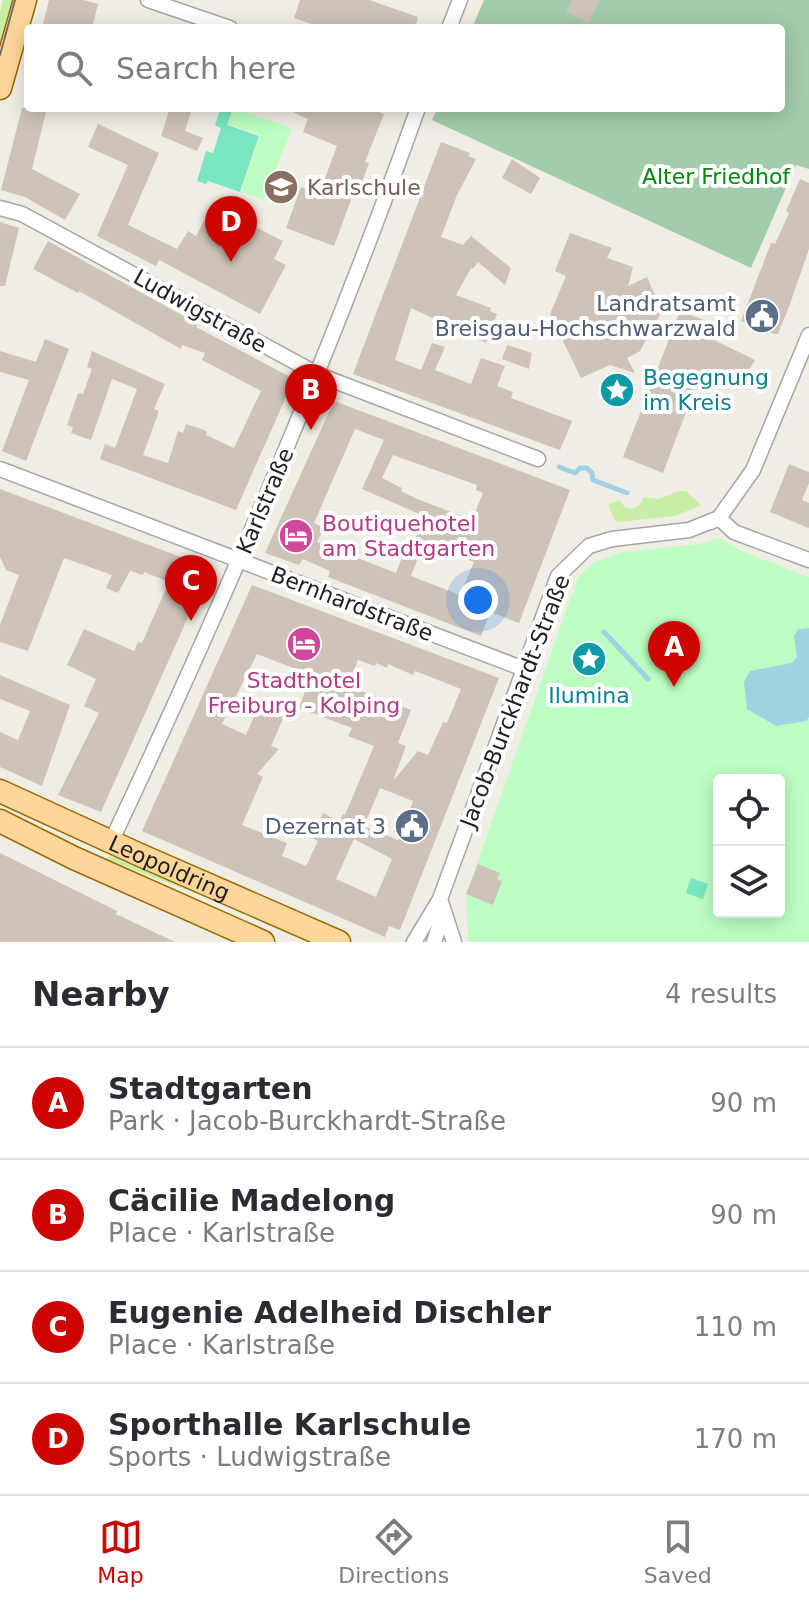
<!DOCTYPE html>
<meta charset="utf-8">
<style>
:root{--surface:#fff;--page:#f7f7f7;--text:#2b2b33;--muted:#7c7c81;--line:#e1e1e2;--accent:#cd0500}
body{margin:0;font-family:"DejaVu Sans",sans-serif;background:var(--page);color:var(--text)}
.controls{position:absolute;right:24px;bottom:24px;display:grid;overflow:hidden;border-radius:8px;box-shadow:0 4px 20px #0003}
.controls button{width:72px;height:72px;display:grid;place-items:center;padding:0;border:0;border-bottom:2px solid var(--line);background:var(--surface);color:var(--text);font:40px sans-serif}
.you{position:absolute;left:478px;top:600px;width:28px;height:28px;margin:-20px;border:6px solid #fff;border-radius:50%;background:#1a73e8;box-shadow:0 0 0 12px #1a73e833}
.badge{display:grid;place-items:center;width:52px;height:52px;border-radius:50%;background:var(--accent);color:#fff;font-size:26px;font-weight:700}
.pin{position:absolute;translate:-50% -66px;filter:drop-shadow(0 2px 4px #0008)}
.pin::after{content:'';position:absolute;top:42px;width:28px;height:24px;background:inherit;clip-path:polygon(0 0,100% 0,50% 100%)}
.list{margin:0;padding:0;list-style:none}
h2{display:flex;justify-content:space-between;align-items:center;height:104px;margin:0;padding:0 32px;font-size:34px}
h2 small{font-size:26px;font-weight:400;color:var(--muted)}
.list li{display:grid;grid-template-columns:52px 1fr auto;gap:24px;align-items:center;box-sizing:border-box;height:112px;padding:0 32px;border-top:2px solid var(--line)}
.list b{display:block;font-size:30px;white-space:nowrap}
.list p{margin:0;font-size:26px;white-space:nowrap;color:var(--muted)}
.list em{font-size:26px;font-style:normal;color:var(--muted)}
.icon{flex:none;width:44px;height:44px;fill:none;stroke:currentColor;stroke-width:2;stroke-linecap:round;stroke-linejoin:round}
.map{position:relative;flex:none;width:809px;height:942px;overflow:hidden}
.search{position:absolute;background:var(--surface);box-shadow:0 4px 20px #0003;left:24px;right:24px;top:24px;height:88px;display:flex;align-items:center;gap:20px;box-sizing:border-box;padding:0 28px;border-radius:8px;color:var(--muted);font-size:30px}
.sheet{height:552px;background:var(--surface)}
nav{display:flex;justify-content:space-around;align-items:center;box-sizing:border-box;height:112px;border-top:2px solid var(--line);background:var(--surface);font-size:22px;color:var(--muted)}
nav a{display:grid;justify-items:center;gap:4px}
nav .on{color:var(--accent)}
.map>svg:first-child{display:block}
.grass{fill:#c8efa5}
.cemetery{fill:#a3ccaa}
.park{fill:#bdffc3;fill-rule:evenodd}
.pitch{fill:#7ae7c0}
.water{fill:#a0d2e2}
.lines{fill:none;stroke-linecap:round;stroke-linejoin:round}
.stream{stroke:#a0d2e2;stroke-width:5}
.building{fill:#cdc3b9;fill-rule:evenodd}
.minor-casing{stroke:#a6a6a6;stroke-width:17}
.primary-casing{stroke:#996a00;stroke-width:25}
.minor{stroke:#fff;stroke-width:14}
.primary{stroke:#ffd69a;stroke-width:22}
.tram{stroke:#6d6d6d;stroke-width:2}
.labels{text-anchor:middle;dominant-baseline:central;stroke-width:8;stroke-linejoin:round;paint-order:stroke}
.park-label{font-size:22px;fill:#018810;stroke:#fff}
.education-label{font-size:22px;fill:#785e54;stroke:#fff;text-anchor:start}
.service-label{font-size:22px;fill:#4e5e75;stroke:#fff;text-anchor:end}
.street-label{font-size:22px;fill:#1f1f1f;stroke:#fff}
.culture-label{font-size:22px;fill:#0d838f;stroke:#fff;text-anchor:start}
.hotel-label{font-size:22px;fill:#b23c85;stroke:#fff;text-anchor:start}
</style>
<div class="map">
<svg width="809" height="942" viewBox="0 0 809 942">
<rect width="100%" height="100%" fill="#f0ede4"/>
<!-- grass -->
<path class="grass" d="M3 0H19L0 69V12Z
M679 491H686L701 505 675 516 619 522 615 521 608 505 619 500C627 513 639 510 644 497L659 499Z
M116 852 320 942H308L205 897 105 859Z"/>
<!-- cemetery -->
<path class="cemetery" d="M484 0H809V169L796 165 751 268 432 120 438 108H781V28H472Z"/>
<!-- park -->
<path class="park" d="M233 108 292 128 264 200 241 192 260 135 227 124Z
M720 538 739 550 809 577V942H468L466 894 578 577 594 562 622 552 699 544ZM719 780H779V912H719Z"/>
<!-- pitch -->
<path class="pitch" d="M221 108H233L227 125 259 136 240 192 208 181 206 184 197 181 206 151 213 153 221 128 215 125Z
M691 878 708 884 703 899 686 893Z"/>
<!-- water -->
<path class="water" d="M809 628V717L806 721 776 726 747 709 744 682 750 671 791 663 797 657 794 636 798 629Z"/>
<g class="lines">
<!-- stream -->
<path class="stream" d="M559 467 575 473 580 468H587L592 473 593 480 627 493
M604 632 648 679"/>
</g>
<!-- building -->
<path class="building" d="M49 0H83L98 4 92 28H42Z
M300 0H369L418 17 415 28H323L294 18Z
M572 0H600L589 23 566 12Z
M22 108H47L32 169 80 194 65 220 25 197 1 190Z
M170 108H192L185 131 203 138 197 151 161 136Z
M284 108H369L384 114 365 162 369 163 356 199 352 197 334 246 286 228 301 187 319 194 337 146 303 132 308 119Z
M98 124 159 153 128 225 177 249 188 231 196 236 204 221 208 223 214 211 234 221 236 217 283 241 274 259 286 265 260 314 159 260 156 266 97 236 128 165 88 147Z
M441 142 470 153 468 156 476 159 457 195 441 237 463 245 471 236 511 268 505 285 478 262 473 269 471 268 456 295 491 308 490 311 497 314 486 343 411 308 395 360 421 370 432 343 445 347 435 370 471 384 481 358 505 366 497 386 513 392 511 398 572 421 560 450 353 374Z
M512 159 540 178 531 194 502 178Z
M800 179 809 183V249L790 304 778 334H774L741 321 771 243 775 244 789 213 786 211Z
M0 222 19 228 5 286H0Z
M570 233 612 248 607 258 633 267 628 286 647 277 662 311 640 351 627 358 635 373 610 365 581 378 560 335 571 339 556 327 550 314 566 276 555 271Z
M48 241 198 324 196 327 294 379 236 510 100 459 105 444 115 448 117 443 137 389 112 379 91 440 71 433 73 427 67 425 78 393 83 394 92 369 87 367 92 351 165 384 154 409 159 411 143 455 168 463 178 431 183 433 186 424 207 431 206 435 234 448 261 391 202 360 205 353 182 345 181 349 79 291 78 293 33 269Z
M680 311 719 326 714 340 755 360 737 390 700 375 663 473 623 457Z
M45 339 69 349 26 461 2 451 29 380 0 372V351L36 362Z
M507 345 532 353 529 369 502 359Z
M334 401 570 490 519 623 490 612 481 636 328 577 330 571 303 559 299 565 265 553ZM355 429 384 440 362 489 424 516 415 540 474 562 460 595 411 576 422 548 408 542 396 573 317 542 324 528 314 523ZM393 455 477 485 476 490 483 493 472 520 417 499 401 491 402 488 382 478Z
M789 464 809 472V483L802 500 809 503V528L770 512Z
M0 489 210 568 101 812 58 795 99 713 84 706 96 679 67 665 84 629 134 651 138 642 142 643 169 582 144 572 143 575 130 571 118 593 106 588 112 575 64 558 28 651 0 642V625L19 575 6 570 0 557Z
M252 585 499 678 400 930 389 926 385 937 142 831ZM257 654 311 675 299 708 352 728 348 736 374 746 345 815 343 814 339 821 323 813 311 838 318 841 306 866 282 856 287 843 242 825 263 777 257 774 279 749 271 746 285 714 260 702 246 735 222 724ZM358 660 375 666 376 663 387 668 388 664 413 675 415 671 461 689 447 723 443 722 428 755 418 751 393 781 406 746 398 743 411 710 348 686ZM380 788 413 801 398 840 364 826ZM354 839 392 859 376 897 336 879Z
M0 675 70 705 42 786 0 767V732L18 740 30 711 0 699Z
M0 853 117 911 116 914 175 942H0Z
M478 864 500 873 497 879 502 881 493 905 466 894Z"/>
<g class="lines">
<!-- minor casing -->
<g class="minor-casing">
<path id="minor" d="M148 0 230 28
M449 28 460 0
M0 208 22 214 319 375 538 459
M0 469 524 669
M711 522 719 518 753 470 809 335
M111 842C224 602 329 359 418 108
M440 899 454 942
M414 942 440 899 558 576 589 546 612 539 689 530 719 518 734 532 809 560
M434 942 443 915"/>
</g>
<!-- primary casing -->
<g class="primary-casing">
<g id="primary">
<path d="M0 88 25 0"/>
<path id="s1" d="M0 791 140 855 339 942"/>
<path d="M0 821 74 858 263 942"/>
</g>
</g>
<!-- minor -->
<use href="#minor" class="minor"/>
<!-- primary -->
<use href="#primary" class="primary"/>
<!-- tram -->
<path class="tram" d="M0 55 15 0"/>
</g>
<!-- icons -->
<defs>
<g id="school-disc" transform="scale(1.8)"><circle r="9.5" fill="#8d6e63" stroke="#fff"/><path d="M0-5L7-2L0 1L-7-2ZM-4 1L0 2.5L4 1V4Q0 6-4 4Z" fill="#fff"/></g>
<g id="civic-disc" transform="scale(1.8)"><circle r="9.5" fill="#5c6f8a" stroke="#fff"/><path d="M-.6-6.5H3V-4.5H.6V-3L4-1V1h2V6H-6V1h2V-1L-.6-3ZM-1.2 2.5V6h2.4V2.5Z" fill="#fff"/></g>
<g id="sight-disc" transform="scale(1.8)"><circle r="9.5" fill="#0f9aa8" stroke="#fff"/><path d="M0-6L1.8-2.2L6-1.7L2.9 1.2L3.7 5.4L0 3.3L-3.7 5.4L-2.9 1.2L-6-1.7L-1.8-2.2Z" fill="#fff"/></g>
<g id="hotel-disc" transform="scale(1.8)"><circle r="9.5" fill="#d1479c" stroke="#fff"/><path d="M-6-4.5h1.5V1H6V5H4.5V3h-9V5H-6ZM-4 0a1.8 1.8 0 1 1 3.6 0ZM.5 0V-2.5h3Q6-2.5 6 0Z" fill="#fff"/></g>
</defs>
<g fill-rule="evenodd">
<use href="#school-disc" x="281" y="187"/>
<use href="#civic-disc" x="762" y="316"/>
<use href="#sight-disc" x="617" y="390"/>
<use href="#hotel-disc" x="296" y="536"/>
<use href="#hotel-disc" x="304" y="644"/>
<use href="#sight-disc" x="589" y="659"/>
<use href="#civic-disc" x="412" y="826"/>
</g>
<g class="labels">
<!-- park labels -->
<g class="park-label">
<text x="716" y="176">Alter Friedhof</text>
</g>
<!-- education labels -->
<g class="education-label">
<text x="307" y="187">Karlschule</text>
</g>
<!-- service labels -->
<g class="service-label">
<text x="736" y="303">Landratsamt<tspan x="736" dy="25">Breisgau-Hochschwarzwald</tspan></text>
<text x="386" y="826">Dezernat 3</text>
</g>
<!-- street labels -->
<g class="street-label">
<text transform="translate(200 311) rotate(29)">Ludwigstraße</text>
<text transform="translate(265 501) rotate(-67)">Karlstraße</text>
<text transform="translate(352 604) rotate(21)">Bernhardstraße</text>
<text transform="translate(515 701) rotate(-69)">Jacob-Burckhardt-Straße</text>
<text stroke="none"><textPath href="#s1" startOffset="186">Leopoldring</textPath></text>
</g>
<!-- culture labels -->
<g class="culture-label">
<text x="643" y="377">Begegnung<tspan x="643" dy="25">im Kreis</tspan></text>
<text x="589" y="695" text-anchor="middle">Ilumina</text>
</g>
<!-- hotel labels -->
<g class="hotel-label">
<text x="322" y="523">Boutiquehotel<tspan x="322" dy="25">am Stadtgarten</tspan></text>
<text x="304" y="680" text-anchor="middle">Stadthotel<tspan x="304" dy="25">Freiburg - Kolping</tspan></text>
</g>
</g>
</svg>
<div class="controls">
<button><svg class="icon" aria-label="locate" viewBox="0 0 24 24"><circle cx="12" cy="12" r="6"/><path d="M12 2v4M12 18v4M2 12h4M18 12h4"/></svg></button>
<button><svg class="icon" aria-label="layers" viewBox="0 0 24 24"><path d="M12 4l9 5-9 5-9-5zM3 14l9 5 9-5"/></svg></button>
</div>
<div class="you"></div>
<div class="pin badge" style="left:674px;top:687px">A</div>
<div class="pin badge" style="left:311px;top:430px">B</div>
<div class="pin badge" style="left:191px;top:621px">C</div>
<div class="pin badge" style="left:231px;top:262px">D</div>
<div class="search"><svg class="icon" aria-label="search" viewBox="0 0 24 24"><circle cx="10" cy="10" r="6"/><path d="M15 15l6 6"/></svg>Search here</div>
</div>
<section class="sheet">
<h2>Nearby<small>4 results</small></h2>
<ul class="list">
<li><span class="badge">A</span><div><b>Stadtgarten</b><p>Park · Jacob-Burckhardt-Straße</p></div><em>90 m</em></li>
<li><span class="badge">B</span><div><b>Cäcilie Madelong</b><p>Place · Karlstraße</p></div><em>90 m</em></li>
<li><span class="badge">C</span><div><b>Eugenie Adelheid Dischler</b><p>Place · Karlstraße</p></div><em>110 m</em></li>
<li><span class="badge">D</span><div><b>Sporthalle Karlschule</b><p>Sports · Ludwigstraße</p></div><em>170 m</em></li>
</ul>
</section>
<nav>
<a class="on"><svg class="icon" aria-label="map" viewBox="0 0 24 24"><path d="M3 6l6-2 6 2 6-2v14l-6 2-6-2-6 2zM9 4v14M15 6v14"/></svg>Map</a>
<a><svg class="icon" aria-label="directions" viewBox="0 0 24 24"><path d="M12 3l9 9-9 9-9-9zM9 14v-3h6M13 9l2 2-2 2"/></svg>Directions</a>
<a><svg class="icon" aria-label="saved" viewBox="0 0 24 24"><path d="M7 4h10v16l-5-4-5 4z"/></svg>Saved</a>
</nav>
